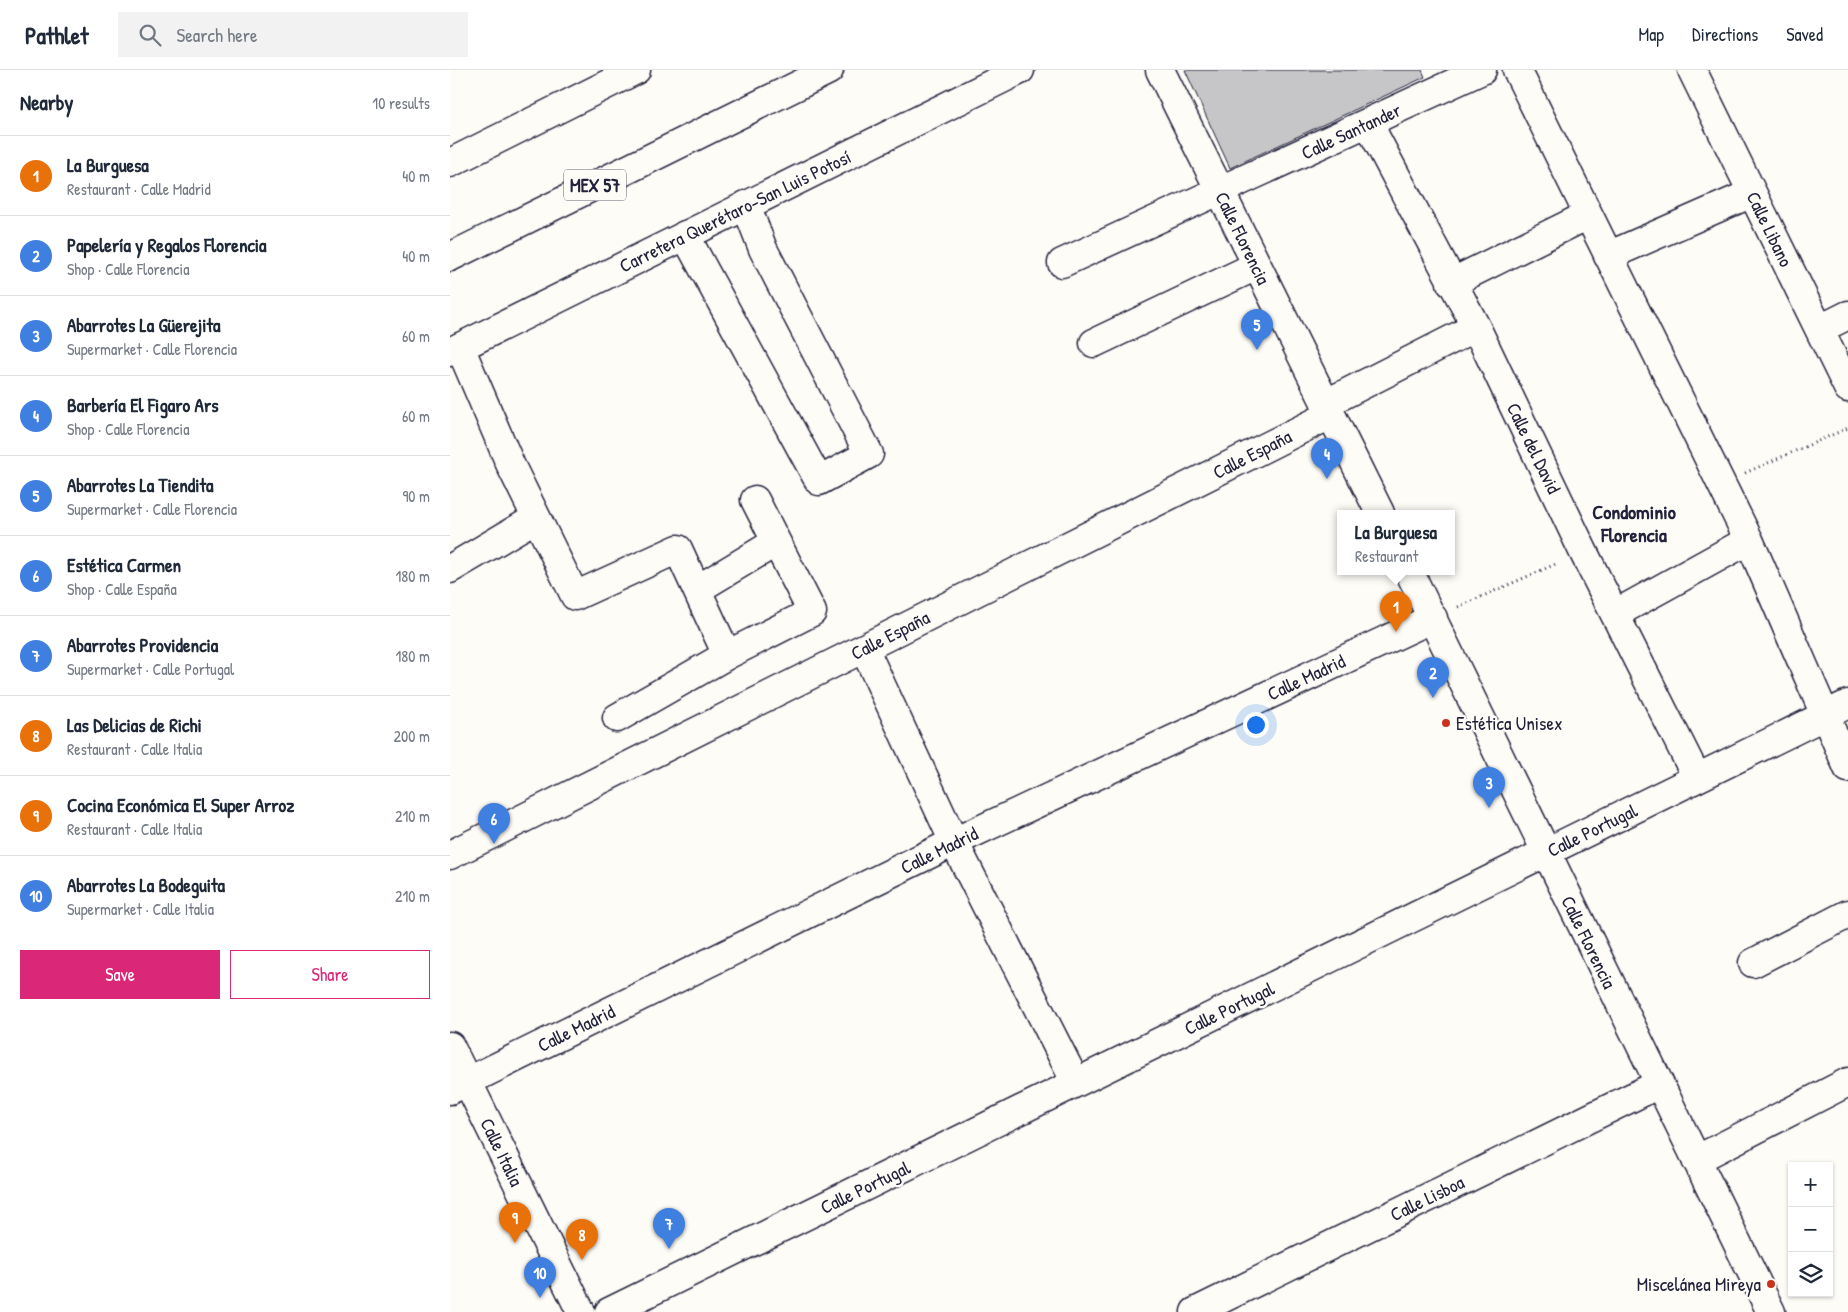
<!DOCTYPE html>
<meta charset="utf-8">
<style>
:root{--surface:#fff;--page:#f2f2f3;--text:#1f2937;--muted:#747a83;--line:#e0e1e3;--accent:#db2777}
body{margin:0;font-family:"Patrick Hand",sans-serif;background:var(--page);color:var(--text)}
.controls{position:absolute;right:15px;bottom:15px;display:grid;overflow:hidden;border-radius:0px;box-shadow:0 1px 4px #0004}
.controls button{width:45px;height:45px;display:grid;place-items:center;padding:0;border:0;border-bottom:1px solid var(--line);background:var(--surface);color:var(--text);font:25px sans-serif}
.you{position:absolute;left:805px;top:654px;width:18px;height:18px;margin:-12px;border:4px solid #fff;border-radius:50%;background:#1a73e8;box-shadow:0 0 0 8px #1a73e833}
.badge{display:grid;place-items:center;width:32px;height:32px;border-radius:50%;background:var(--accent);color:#fff;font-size:16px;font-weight:700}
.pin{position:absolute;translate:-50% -41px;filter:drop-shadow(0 1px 2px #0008)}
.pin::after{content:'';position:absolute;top:26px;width:18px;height:15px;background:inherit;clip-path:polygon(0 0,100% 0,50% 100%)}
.popup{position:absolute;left:887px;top:440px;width:118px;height:65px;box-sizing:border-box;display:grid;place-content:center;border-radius:0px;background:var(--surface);filter:drop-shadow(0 1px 4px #0005);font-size:16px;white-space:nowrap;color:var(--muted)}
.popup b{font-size:19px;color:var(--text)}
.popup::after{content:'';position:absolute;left:50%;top:100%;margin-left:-10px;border:10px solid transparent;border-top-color:var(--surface)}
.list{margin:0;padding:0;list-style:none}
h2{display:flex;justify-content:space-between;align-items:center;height:65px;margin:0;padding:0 20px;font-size:21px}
h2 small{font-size:16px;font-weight:400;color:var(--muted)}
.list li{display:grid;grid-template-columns:32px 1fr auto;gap:15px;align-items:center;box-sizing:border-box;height:80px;padding:0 20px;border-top:1px solid var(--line)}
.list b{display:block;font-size:19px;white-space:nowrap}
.list p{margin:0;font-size:16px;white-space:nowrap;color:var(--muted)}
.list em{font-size:16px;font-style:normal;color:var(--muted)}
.actions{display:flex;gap:10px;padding:15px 20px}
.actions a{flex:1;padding:11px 0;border:1px solid var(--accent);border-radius:0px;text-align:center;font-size:18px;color:var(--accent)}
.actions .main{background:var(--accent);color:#fff}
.icon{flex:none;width:28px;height:28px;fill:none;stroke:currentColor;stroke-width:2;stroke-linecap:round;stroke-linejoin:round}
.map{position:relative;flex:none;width:1398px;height:1242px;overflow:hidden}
header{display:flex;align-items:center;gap:30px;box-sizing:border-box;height:70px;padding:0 25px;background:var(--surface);border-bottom:1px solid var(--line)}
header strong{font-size:24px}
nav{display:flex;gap:28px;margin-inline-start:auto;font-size:18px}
.search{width:350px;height:45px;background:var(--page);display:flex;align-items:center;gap:12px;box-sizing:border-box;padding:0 18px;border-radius:0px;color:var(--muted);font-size:19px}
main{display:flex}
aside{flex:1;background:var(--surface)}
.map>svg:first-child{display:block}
.building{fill:#c6c6c8;stroke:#22223b}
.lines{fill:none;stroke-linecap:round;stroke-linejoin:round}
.minor-casing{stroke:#22223b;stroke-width:31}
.major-casing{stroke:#22223b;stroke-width:31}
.highway-casing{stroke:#22223b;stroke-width:31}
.path{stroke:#22223b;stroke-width:3;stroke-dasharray:1 4;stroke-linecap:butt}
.minor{stroke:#fdfcf7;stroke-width:28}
.major{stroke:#fdfcf7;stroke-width:28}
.highway{stroke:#fdfcf7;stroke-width:28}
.poi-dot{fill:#c8321e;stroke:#fdfcf7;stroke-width:2}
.labels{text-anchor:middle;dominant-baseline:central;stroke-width:4.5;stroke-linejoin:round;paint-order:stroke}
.shield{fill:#fdfcf7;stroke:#646373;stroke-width:1}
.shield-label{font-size:18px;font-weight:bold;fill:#22223b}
.street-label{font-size:19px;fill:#22223b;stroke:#fdfcf7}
.poi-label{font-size:19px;fill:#22223b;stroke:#fdfcf7;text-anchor:start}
.neighbourhood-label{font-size:20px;font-weight:bold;fill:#22223b;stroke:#fdfcf7}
</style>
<header>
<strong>Pathlet</strong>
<div class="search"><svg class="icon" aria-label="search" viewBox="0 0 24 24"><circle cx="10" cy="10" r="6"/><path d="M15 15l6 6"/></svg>Search here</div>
<nav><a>Map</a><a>Directions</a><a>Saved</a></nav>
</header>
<main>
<aside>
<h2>Nearby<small>10 results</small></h2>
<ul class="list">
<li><span class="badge" style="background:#e8710a">1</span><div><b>La Burguesa</b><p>Restaurant · Calle Madrid</p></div><em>40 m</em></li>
<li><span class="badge" style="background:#3f7fe0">2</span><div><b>Papelería y Regalos Florencia</b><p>Shop · Calle Florencia</p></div><em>40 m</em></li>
<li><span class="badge" style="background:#3f7fe0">3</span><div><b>Abarrotes La Güerejita</b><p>Supermarket · Calle Florencia</p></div><em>60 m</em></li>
<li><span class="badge" style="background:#3f7fe0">4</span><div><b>Barbería El Figaro Ars</b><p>Shop · Calle Florencia</p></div><em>60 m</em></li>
<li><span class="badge" style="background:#3f7fe0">5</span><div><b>Abarrotes La Tiendita</b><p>Supermarket · Calle Florencia</p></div><em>90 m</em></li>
<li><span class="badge" style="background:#3f7fe0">6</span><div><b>Estética Carmen</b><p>Shop · Calle España</p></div><em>180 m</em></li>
<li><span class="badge" style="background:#3f7fe0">7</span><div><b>Abarrotes Providencia</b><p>Supermarket · Calle Portugal</p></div><em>180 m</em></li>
<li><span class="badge" style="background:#e8710a">8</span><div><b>Las Delicias de Richi</b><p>Restaurant · Calle Italia</p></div><em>200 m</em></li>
<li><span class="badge" style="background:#e8710a">9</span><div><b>Cocina Económica El Super Arroz</b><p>Restaurant · Calle Italia</p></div><em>210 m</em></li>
<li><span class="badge" style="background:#3f7fe0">10</span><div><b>Abarrotes La Bodeguita</b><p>Supermarket · Calle Italia</p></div><em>210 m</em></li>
</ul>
<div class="actions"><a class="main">Save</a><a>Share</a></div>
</aside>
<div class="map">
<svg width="1398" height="1242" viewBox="0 0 1398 1242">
<rect width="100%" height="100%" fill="#fdfcf7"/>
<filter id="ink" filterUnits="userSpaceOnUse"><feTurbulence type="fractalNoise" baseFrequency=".02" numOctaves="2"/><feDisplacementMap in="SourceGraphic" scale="10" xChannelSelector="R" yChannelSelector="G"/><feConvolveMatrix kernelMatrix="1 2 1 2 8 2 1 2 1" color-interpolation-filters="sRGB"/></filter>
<g filter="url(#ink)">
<!-- building -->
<path class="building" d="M735 0H972L975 7 780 98Z"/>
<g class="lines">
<!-- minor casing -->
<g class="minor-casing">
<path id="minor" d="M710 0 930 443
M1067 0 1299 470 1398 698
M1242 0 1398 318
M918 53 1026 257 1133 481 1247 708
M235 165 369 411 419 384 313 179 296 135
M1158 186 1302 123
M612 193 1032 0
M1001 213 1138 145
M1370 259 1398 245
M644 273 806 196
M10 277 61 396 125 526 228 479 277 585 167 648
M875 334 1026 257
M0 499 86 448
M959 501 1321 1242
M248 519 326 472
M1165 544 1299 470
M414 578 504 772 626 1013
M277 585 362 542 305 430
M0 785 880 345
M1303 893 1398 844
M0 976 131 1242
M0 1020 504 772 983 548
M1246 1090 1398 1012
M159 1242 1398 634
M745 1242 1209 1014"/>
</g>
<!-- major casing -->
<g class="major-casing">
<path id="major" d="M0 282 570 0"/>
</g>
<!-- highway casing -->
<g class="highway-casing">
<path id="highway" d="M0 93 186 0
M0 187 379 0"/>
</g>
<!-- path -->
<path class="path" d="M1295 403 1398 358
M1008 537 1108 493"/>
<!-- minor -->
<use href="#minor" class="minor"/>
<!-- major -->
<use href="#major" class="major"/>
<!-- highway -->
<use href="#highway" class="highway"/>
</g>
</g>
<!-- markers -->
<g class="poi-dot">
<circle cx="996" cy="653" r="5"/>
<circle cx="1321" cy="1214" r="5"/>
</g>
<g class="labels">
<!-- shield labels -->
<rect class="shield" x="114" y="99.5" width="62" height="31" rx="4"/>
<g class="shield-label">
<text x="145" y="115">MEX 57</text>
</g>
<!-- street labels -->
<g class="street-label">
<text transform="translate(901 61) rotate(-25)">Calle Santander</text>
<text transform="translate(285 141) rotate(-26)">Carretera Querétaro-San Luis Potosí</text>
<text transform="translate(1320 159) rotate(64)">Calle Libano</text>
<text transform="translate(793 168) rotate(64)">Calle Florencia</text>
<text transform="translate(1084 378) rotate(64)">Calle del David</text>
<text transform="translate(802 384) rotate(-27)">Calle España</text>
<text transform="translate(440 565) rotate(-27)">Calle España</text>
<text transform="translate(856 607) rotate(-25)">Calle Madrid</text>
<text transform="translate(1142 760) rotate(-26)">Calle Portugal</text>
<text transform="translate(489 780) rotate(-26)">Calle Madrid</text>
<text transform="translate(1139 872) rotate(64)">Calle Florencia</text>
<text transform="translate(779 938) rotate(-26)">Calle Portugal</text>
<text transform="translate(126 958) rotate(-26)">Calle Madrid</text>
<text transform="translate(52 1082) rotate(64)">Calle Italia</text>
<text transform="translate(415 1117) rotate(-26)">Calle Portugal</text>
<text transform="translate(977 1128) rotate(-26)">Calle Lisboa</text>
</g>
<!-- poi labels -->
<g class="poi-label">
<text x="1006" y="653">Estética Unisex</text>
<text x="1311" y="1214" text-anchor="end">Miscelánea Mireya</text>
</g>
<!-- neighbourhood labels -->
<g class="neighbourhood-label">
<text x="1184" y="441">Condominio<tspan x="1184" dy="23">Florencia</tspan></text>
</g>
</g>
</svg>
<div class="controls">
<button>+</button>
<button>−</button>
<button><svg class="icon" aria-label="layers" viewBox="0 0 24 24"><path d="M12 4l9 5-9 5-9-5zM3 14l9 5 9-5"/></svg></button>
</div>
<div class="you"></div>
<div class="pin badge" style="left:946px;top:562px;background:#e8710a">1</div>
<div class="popup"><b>La Burguesa</b>Restaurant</div>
<div class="pin badge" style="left:983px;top:628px;background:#3f7fe0">2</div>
<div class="pin badge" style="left:1039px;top:738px;background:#3f7fe0">3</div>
<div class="pin badge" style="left:877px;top:409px;background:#3f7fe0">4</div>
<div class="pin badge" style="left:807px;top:280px;background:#3f7fe0">5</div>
<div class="pin badge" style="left:44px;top:774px;background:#3f7fe0">6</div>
<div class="pin badge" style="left:219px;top:1179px;background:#3f7fe0">7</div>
<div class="pin badge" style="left:132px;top:1190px;background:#e8710a">8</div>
<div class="pin badge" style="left:65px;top:1173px;background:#e8710a">9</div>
<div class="pin badge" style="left:90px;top:1228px;background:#3f7fe0">10</div>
</div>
</main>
